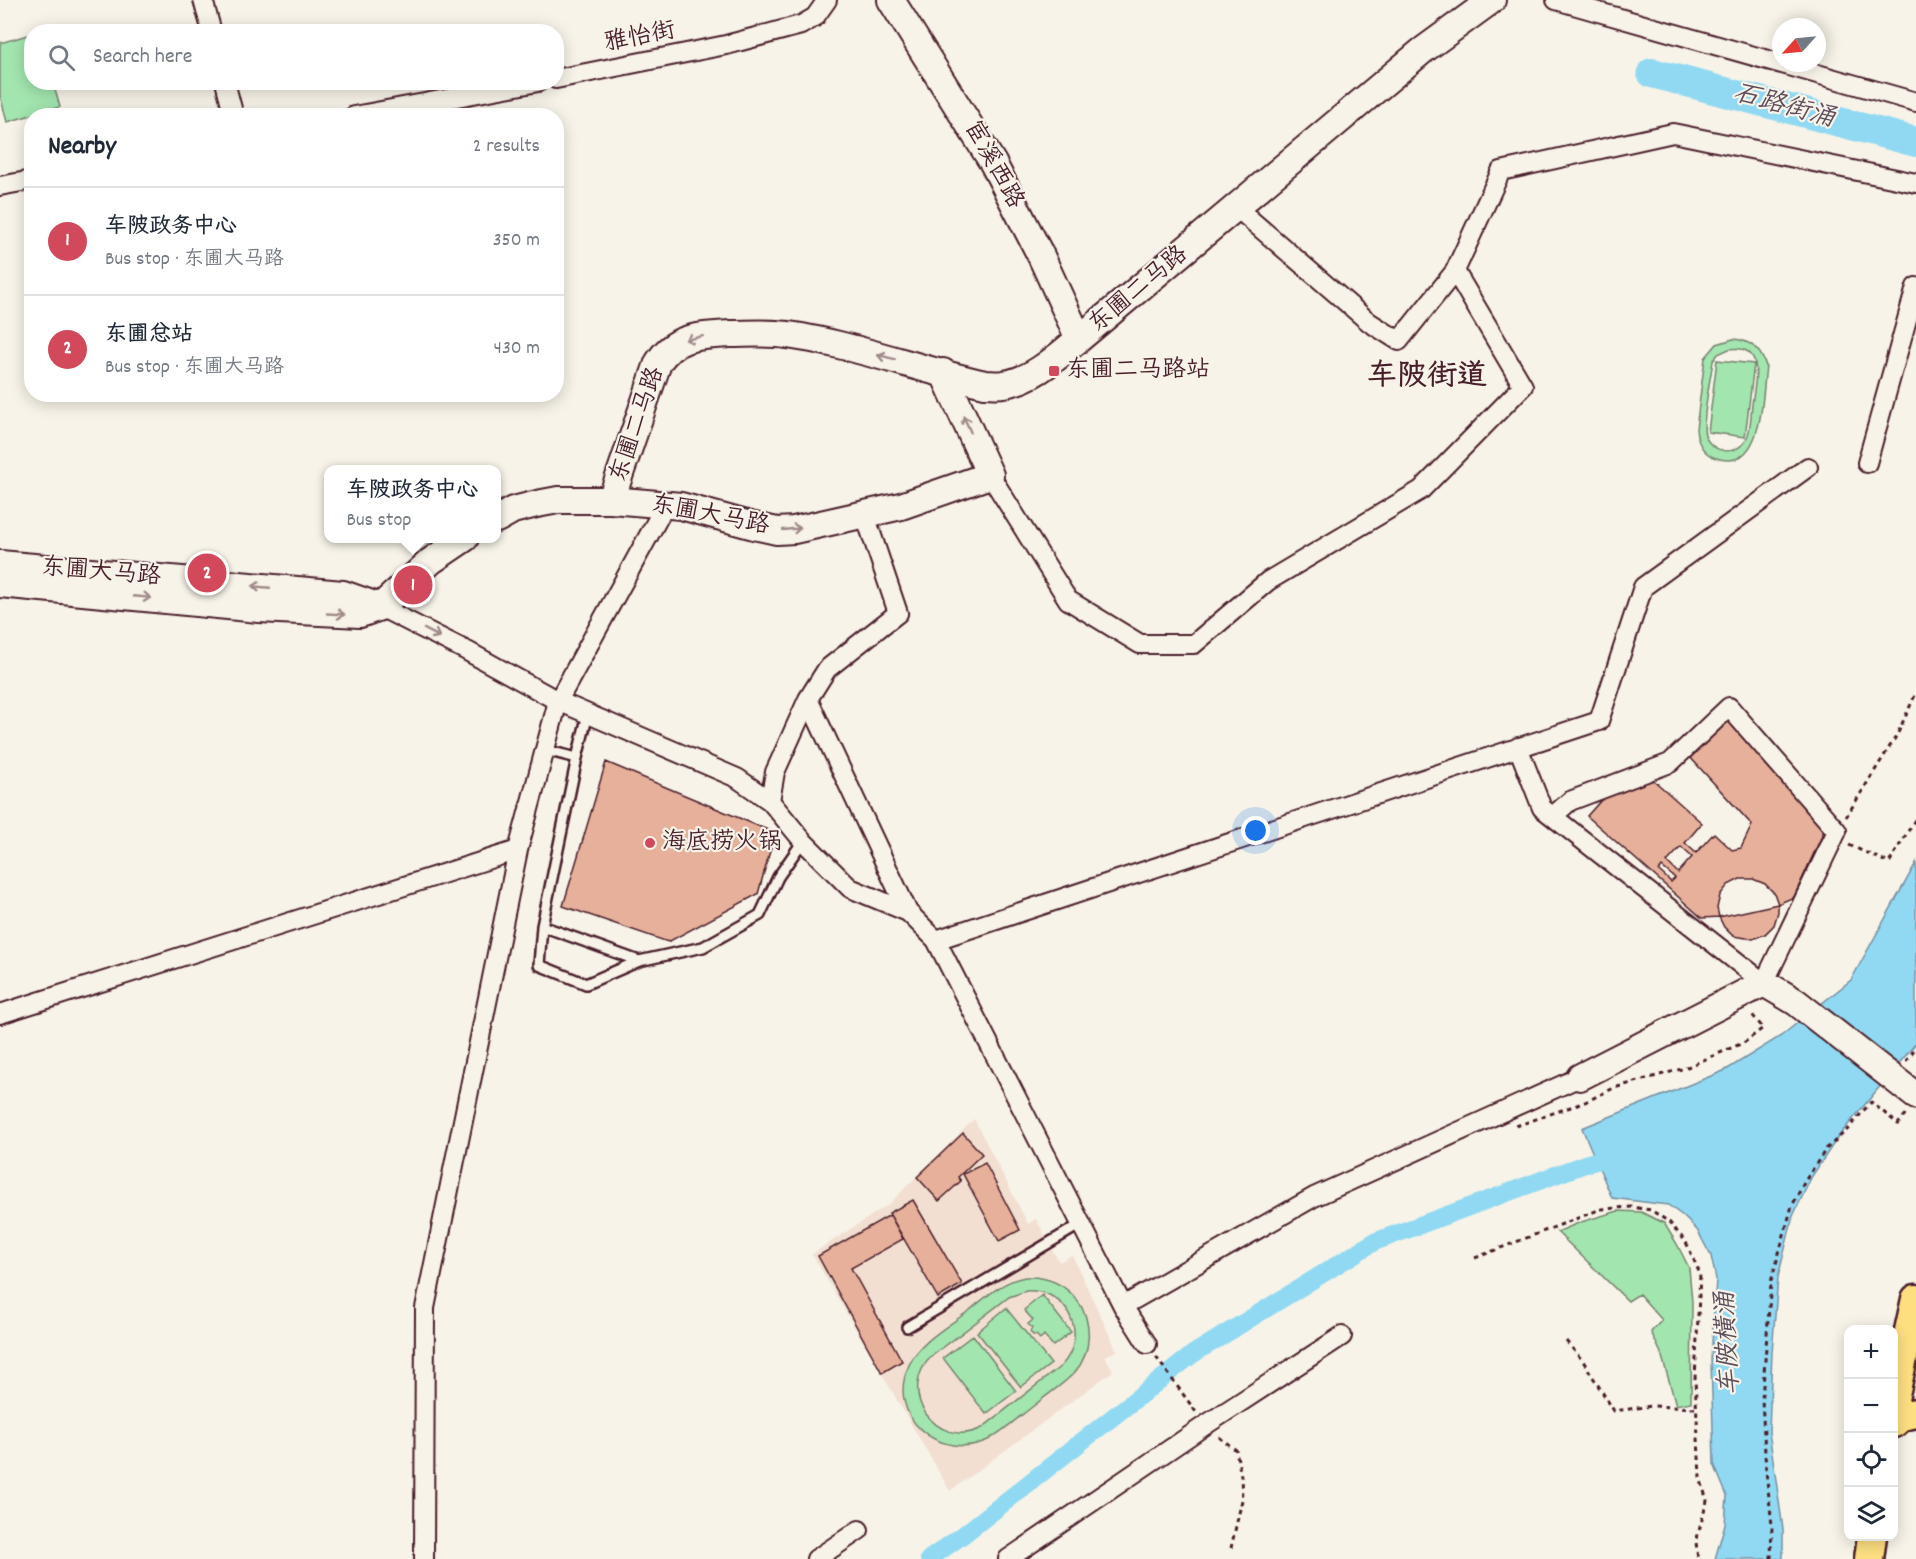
<!DOCTYPE html>
<meta charset="utf-8">
<style>
:root{--surface:#fff;--page:#f2f2f3;--text:#1f2937;--muted:#747a83;--line:#e0e1e3;--accent:#d1495b}
body{margin:0;font-family:Dekko,"LXGW WenKai TC",sans-serif;background:var(--page);color:var(--text)}
.controls{position:absolute;right:18px;bottom:18px;display:grid;overflow:hidden;border-radius:12px;box-shadow:0 3px 15px #0003}
.controls button{width:54px;height:54px;display:grid;place-items:center;padding:0;border:0;border-bottom:2px solid var(--line);background:var(--surface);color:var(--text);font:30px sans-serif}
.compass{position:absolute;left:1772px;top:18px;width:54px;height:54px;border-radius:50%;background:var(--surface);box-shadow:0 3px 15px #0003;rotate:243deg}
.you{position:absolute;left:1256px;top:831px;width:21px;height:21px;margin:-15px;border:4px solid #fff;border-radius:50%;background:#1a73e8;box-shadow:0 0 0 9px #1a73e833}
.badge{display:grid;place-items:center;width:39px;height:39px;border-radius:50%;background:var(--accent);color:#fff;font-size:20px;font-weight:700}
.pin{position:absolute;translate:-50% -50%;border:3px solid #fff;box-shadow:0 2px 6px #0006}
.popup{position:absolute;left:324px;top:465px;width:177px;height:78px;box-sizing:border-box;display:grid;place-content:center;border-radius:12px;background:var(--surface);filter:drop-shadow(0 2px 4px #0005);font-size:20px;white-space:nowrap;color:var(--muted)}
.popup b{font-size:22px;color:var(--text)}
.popup::after{content:'';position:absolute;left:50%;top:100%;margin-left:-12px;border:12px solid transparent;border-top-color:var(--surface)}
.list{margin:0;padding:0;list-style:none}
h2{display:flex;justify-content:space-between;align-items:center;height:78px;margin:0;padding:0 24px;font-size:26px}
h2 small{font-size:20px;font-weight:400;color:var(--muted)}
.list li{display:grid;grid-template-columns:39px 1fr auto;gap:18px;align-items:center;box-sizing:border-box;height:108px;padding:0 24px;border-top:2px solid var(--line)}
.list b{display:block;font-size:22px;white-space:nowrap}
.list p{margin:0;font-size:20px;white-space:nowrap;color:var(--muted)}
.list em{font-size:20px;font-style:normal;color:var(--muted)}
.icon{flex:none;width:33px;height:33px;fill:none;stroke:currentColor;stroke-width:2;stroke-linecap:round;stroke-linejoin:round}
.map{position:relative;flex:none;width:1916px;height:1559px;overflow:hidden}
.search{position:absolute;background:var(--surface);box-shadow:0 3px 15px #0003;left:24px;top:24px;width:540px;height:66px;display:flex;align-items:center;gap:15px;box-sizing:border-box;padding:0 21px;border-radius:24px;color:var(--muted);font-size:22px}
.panel{position:absolute;background:var(--surface);box-shadow:0 3px 15px #0003;left:24px;top:108px;width:540px;height:294px;border-radius:24px}
.map>svg:first-child{display:block}
.built{fill:#f2dfd1}
.green{fill:#a2e5af;stroke:#76826d;stroke-width:1.5;fill-rule:evenodd}
.water{fill:#91d9f2;stroke:#758fa2;stroke-width:1.5}
.lines{fill:none;stroke-linecap:round;stroke-linejoin:round}
.canal{stroke:#91d9f2;stroke-width:18}
.river{stroke:#91d9f2;stroke-width:30}
.building{fill:#e6b09b;stroke:#4a1f2b;stroke-width:1.5;fill-rule:evenodd}
.lane-casing{stroke:#4a1f2b;stroke-width:14}
.street-casing{stroke:#4a1f2b;stroke-width:22}
.secondary-casing{stroke:#4a1f2b;stroke-width:30}
.primary-casing{stroke:#4a1f2b;stroke-width:33}
.path{stroke:#4a1f2b;stroke-width:3;stroke-dasharray:4.5 4.5;stroke-linecap:butt}
.lane{stroke:#f7f3e8;stroke-width:9}
.street{stroke:#f7f3e8;stroke-width:18}
.secondary{stroke:#f7f3e8;stroke-width:26}
.primary{stroke:#fedf80;stroke-width:28}
.oneway{stroke:#a0898a}
.poi-dot{fill:#d1495b;stroke:#f7f3e8;stroke-width:2}
.labels{text-anchor:middle;dominant-baseline:central;stroke-width:4.5;stroke-linejoin:round;paint-order:stroke}
.street-label{font-size:24px;fill:#4a1f2b;stroke:#f7f3e8}
.poi-label{font-size:24px;fill:#4a1f2b;stroke:#f7f3e8;text-anchor:start}
.water-label{font-size:26px;font-style:italic;fill:#5c4e5d;stroke:#f7f3e8}
.district-label{font-size:30px;font-weight:bold;fill:#4a1f2b;stroke:#f7f3e8}
</style>
<div class="map">
<svg width="1916" height="1559" viewBox="0 0 1916 1559">
<rect width="100%" height="100%" fill="#f7f3e8"/>
<filter id="ink" filterUnits="userSpaceOnUse"><feTurbulence type="fractalNoise" baseFrequency=".0167" numOctaves="2"/><feDisplacementMap in="SourceGraphic" scale="12" xChannelSelector="R" yChannelSelector="G"/><feConvolveMatrix kernelMatrix="1 2 1 2 8 2 1 2 1" color-interpolation-filters="sRGB"/></filter>
<g filter="url(#ink)">
<!-- built -->
<path class="built" d="M974 1119 1028 1224 1036 1219 1059 1262 1072 1255 1117 1351 1105 1356 1113 1371 950 1491 812 1254 888 1205Z"/>
<!-- green -->
<path class="green" d="M31 34 32 82 53 83 60 107 7 122 0 95V43Z
M1733 339C1751 340 1761 350 1766 366 1762 395 1764 474 1716 458 1703 454 1697 442 1696 429L1705 358 1717 344ZM1729 349C1766 344 1755 382 1752 404 1751 415 1751 430 1746 440 1742 447 1734 451 1726 451 1716 450 1708 444 1705 435 1701 422 1711 376 1713 361L1718 354Z
M1717 360 1754 364 1745 437 1708 432Z
M1618 1211 1641 1212 1664 1223 1677 1244 1689 1268 1692 1302 1691 1402 1676 1405 1661 1353 1651 1332 1662 1320 1639 1294 1628 1301 1557 1232 1581 1222Z
M1025 1277C1045 1276 1064 1283 1077 1300 1093 1321 1092 1352 1075 1372 1064 1384 1048 1394 1036 1404 1020 1416 1005 1430 988 1440 939 1462 885 1416 909 1365 920 1341 950 1325 970 1310 987 1296 1003 1281 1025 1277ZM1026 1291C1068 1288 1090 1336 1061 1366L982 1428C936 1451 895 1391 932 1356L1009 1297Z
M1042 1295 1071 1332 1053 1346 1044 1335 1040 1339 1036 1335H1033L1030 1332 1032 1328 1028 1324 1033 1320 1024 1310Z
M1006 1308 1051 1364 1021 1387 977 1332Z
M973 1335 1016 1391 986 1414 943 1358Z"/>
<!-- water -->
<path class="water" d="M1916 863V1043L1838 1137 1812 1176 1793 1216 1778 1277 1772 1352 1769 1432 1783 1529V1559H1715L1725 1524 1727 1496 1714 1464 1711 1360 1716 1279 1711 1256 1697 1230 1683 1216 1668 1205 1612 1198 1582 1128 1726 1070 1781 1036 1851 980Z"/>
<g class="lines">
<!-- canal -->
<path class="canal" d="M929 1559 963 1535 1193 1354 1374 1242 1585 1164 1620 1154"/>
<!-- river -->
<path class="river" d="M1652 73 1916 142"/>
</g>
<!-- building -->
<path class="building" d="M1731 719 1823 826 1824 831 1794 897 1778 904 1774 893 1765 884 1753 879H1740L1728 885 1720 895 1717 908 1719 917 1702 918 1587 816 1611 789 1650 777 1702 823 1685 843 1696 853 1714 833 1732 850 1741 848 1752 825 1688 755ZM1681 847 1692 857 1678 873 1667 862ZM1662 867 1675 878 1671 882 1659 871Z
M606 762 775 833 758 894 668 942 563 906Z
M1778 904V912L1774 925 1765 934 1753 939 1733 936 1724 927 1719 917Z
M963 1133 982 1154 958 1177 961 1181 939 1201 917 1177Z
M985 1163 1020 1230 999 1241 963 1174Z
M913 1200 962 1284 938 1298 889 1213Z
M890 1215 903 1239 851 1268 902 1361 882 1373 818 1256Z"/>
<g class="lines">
<!-- lane casing -->
<g class="lane-casing">
<path id="lane" d="M545 750 577 758 542 926 639 961 703 947 760 915 778 877 803 841
M577 758 588 714
M542 926 539 965 586 984 639 961
M907 1327 1081 1224"/>
</g>
<!-- street casing -->
<g class="street-casing">
<path id="street" d="M203 0 212 32
M1556 0 1916 102
M556 79 726 45 801 25 815 17 827 0
M225 82 234 116
M354 116 538 82
M0 186 32 180
M1237 208 1369 322 1399 341 1455 271 1501 171 1673 133 1916 183
M1867 463 1916 287
M990 475 1068 600 1140 644H1194L1268 581 1421 490 1523 386 1455 271
M865 515 898 613 827 669 808 699 908 912 936 940 1123 1306 1147 1344
M380 607 467 651 558 701 737 778 770 801 803 841 850 888 908 912
M1518 747 1542 808 1764 983 1837 831 1729 707 1670 763 1570 801 1553 816
M770 801 775 772 808 699
M936 940 1599 721 1643 587 1808 467
M0 1014 518 850
M1123 1306 1314 1197 1580 1077
M424 1559 425 1308 518 850 558 701 666 504
M816 1559 859 1530
M1008 1559 1207 1424 1342 1336"/>
</g>
<!-- secondary casing -->
<g class="secondary-casing">
<path id="secondary" d="M891 0 993 163 1041 256 1079 339
M611 500 658 363C675 335 700 336 730 334 745 334 760 333 776 334 797 335 818 340 839 345 888 357 936 373 985 384 991 384 998 385 1004 384 1033 380 1058 356 1079 339L1422 51 1492 0
M497 519 513 510 537 504 558 500H611L681 506 754 526 777 531 794 530 901 506 990 475 943 372
M0 564 343 594 380 607
M0 584 259 609 360 614 380 607 431 561 465 538
M1580 1077 1764 983 1796 1002 1916 1096"/>
</g>
<!-- primary casing -->
<g class="primary-casing">
<path id="primary" d="M1894 1399 1916 1299
M1894 1423 1902 1416 1916 1413
M1869 1559 1872 1536"/>
</g>
<!-- path -->
<path class="path" d="M1846 817 1897 735 1916 693
M1849 845 1889 863 1916 818
M1906 1061 1916 1047
M1516 1126 1585 1102 1614 1088 1685 1068 1745 1042 1763 1028 1750 1012
M1475 1258 1601 1209 1632 1207 1651 1210 1669 1222 1686 1242 1700 1274 1695 1379 1700 1477 1707 1501 1696 1542 1698 1559
M1566 1341 1583 1361 1614 1411 1652 1406 1696 1408
M1156 1357 1196 1412
M1219 1437 1236 1450 1241 1476 1242 1500 1231 1548
M1771 1559 1772 1525 1766 1471 1762 1399 1771 1282 1792 1206 1805 1181 1826 1149 1847 1130 1871 1102 1898 1124 1906 1114"/>
<!-- lane -->
<use href="#lane" class="lane"/>
<!-- street -->
<use href="#street" class="street"/>
<!-- secondary -->
<use href="#secondary" class="secondary"/>
<!-- primary -->
<use href="#primary" class="primary"/>
</g>
<!-- one-way arrows -->
<defs><path id="oneway-shaft" d="M-6 0H5M1.5-3L5.5 0L1.5 3" fill="none" stroke-width="1.6" stroke-linecap="round" stroke-linejoin="round" transform="scale(1.5)"/></defs>
<g class="oneway">
<use href="#oneway-shaft" transform="translate(694 338) rotate(168)"/>
<use href="#oneway-shaft" transform="translate(886 357) rotate(-166)"/>
<use href="#oneway-shaft" transform="translate(967 424) rotate(-114)"/>
<use href="#oneway-shaft" transform="translate(792 529) rotate(-6)"/>
<use href="#oneway-shaft" transform="translate(261 587) rotate(-175)"/>
<use href="#oneway-shaft" transform="translate(142 597) rotate(5)"/>
<use href="#oneway-shaft" transform="translate(336 614) rotate(3)"/>
<use href="#oneway-shaft" transform="translate(432 633) rotate(27)"/>
</g>
</g>
<!-- markers -->
<g class="poi-dot">
<rect x="1048" y="365" width="12" height="12" rx="3"/>
<circle cx="650" cy="843" r="6"/>
</g>
<g class="labels">
<!-- street labels -->
<g class="street-label">
<text transform="translate(640 38) rotate(-11)">雅怡街</text>
<text transform="translate(993 165) rotate(61)">宦溪西路</text>
<text transform="translate(1139 290) rotate(-40)">东圃二马路</text>
<text transform="translate(638 425) rotate(-71)">东圃二马路</text>
<text transform="translate(710 516) rotate(11)">东圃大马路</text>
<text transform="translate(101 573) rotate(5)">东圃大马路</text>
</g>
<!-- poi labels -->
<g class="poi-label">
<text x="1066" y="371">东圃二马路站</text>
<text x="662" y="843">海底捞火锅</text>
</g>
<!-- water labels -->
<g class="water-label">
<text transform="translate(1784 107) rotate(15)">石路街涌</text>
<text transform="translate(1729 1343) rotate(-93)">车陂横涌</text>
</g>
<!-- district labels -->
<g class="district-label">
<text x="1427" y="378">车陂街道</text>
</g>
</g>
</svg>
<div class="controls">
<button>+</button>
<button>−</button>
<button><svg class="icon" aria-label="locate" viewBox="0 0 24 24"><circle cx="12" cy="12" r="6"/><path d="M12 2v4M12 18v4M2 12h4M18 12h4"/></svg></button>
<button><svg class="icon" aria-label="layers" viewBox="0 0 24 24"><path d="M12 4l9 5-9 5-9-5zM3 14l9 5 9-5"/></svg></button>
</div>
<svg class="compass" viewBox="-18 -18 36 36"><path d="M0-13l5 13h-10z" fill="#e53935"/><path d="M0 13l5-13h-10z" fill="#747a83"/></svg>
<div class="you"></div>
<div class="pin badge" style="left:413px;top:585px">1</div>
<div class="popup"><b>车陂政务中心</b>Bus stop</div>
<div class="pin badge" style="left:207px;top:573px">2</div>
<div class="search"><svg class="icon" aria-label="search" viewBox="0 0 24 24"><circle cx="10" cy="10" r="6"/><path d="M15 15l6 6"/></svg>Search here</div>
<section class="panel">
<h2>Nearby<small>2 results</small></h2>
<ul class="list">
<li><span class="badge">1</span><div><b>车陂政务中心</b><p>Bus stop · 东圃大马路</p></div><em>350 m</em></li>
<li><span class="badge">2</span><div><b>东圃总站</b><p>Bus stop · 东圃大马路</p></div><em>430 m</em></li>
</ul>
</section>
</div>
